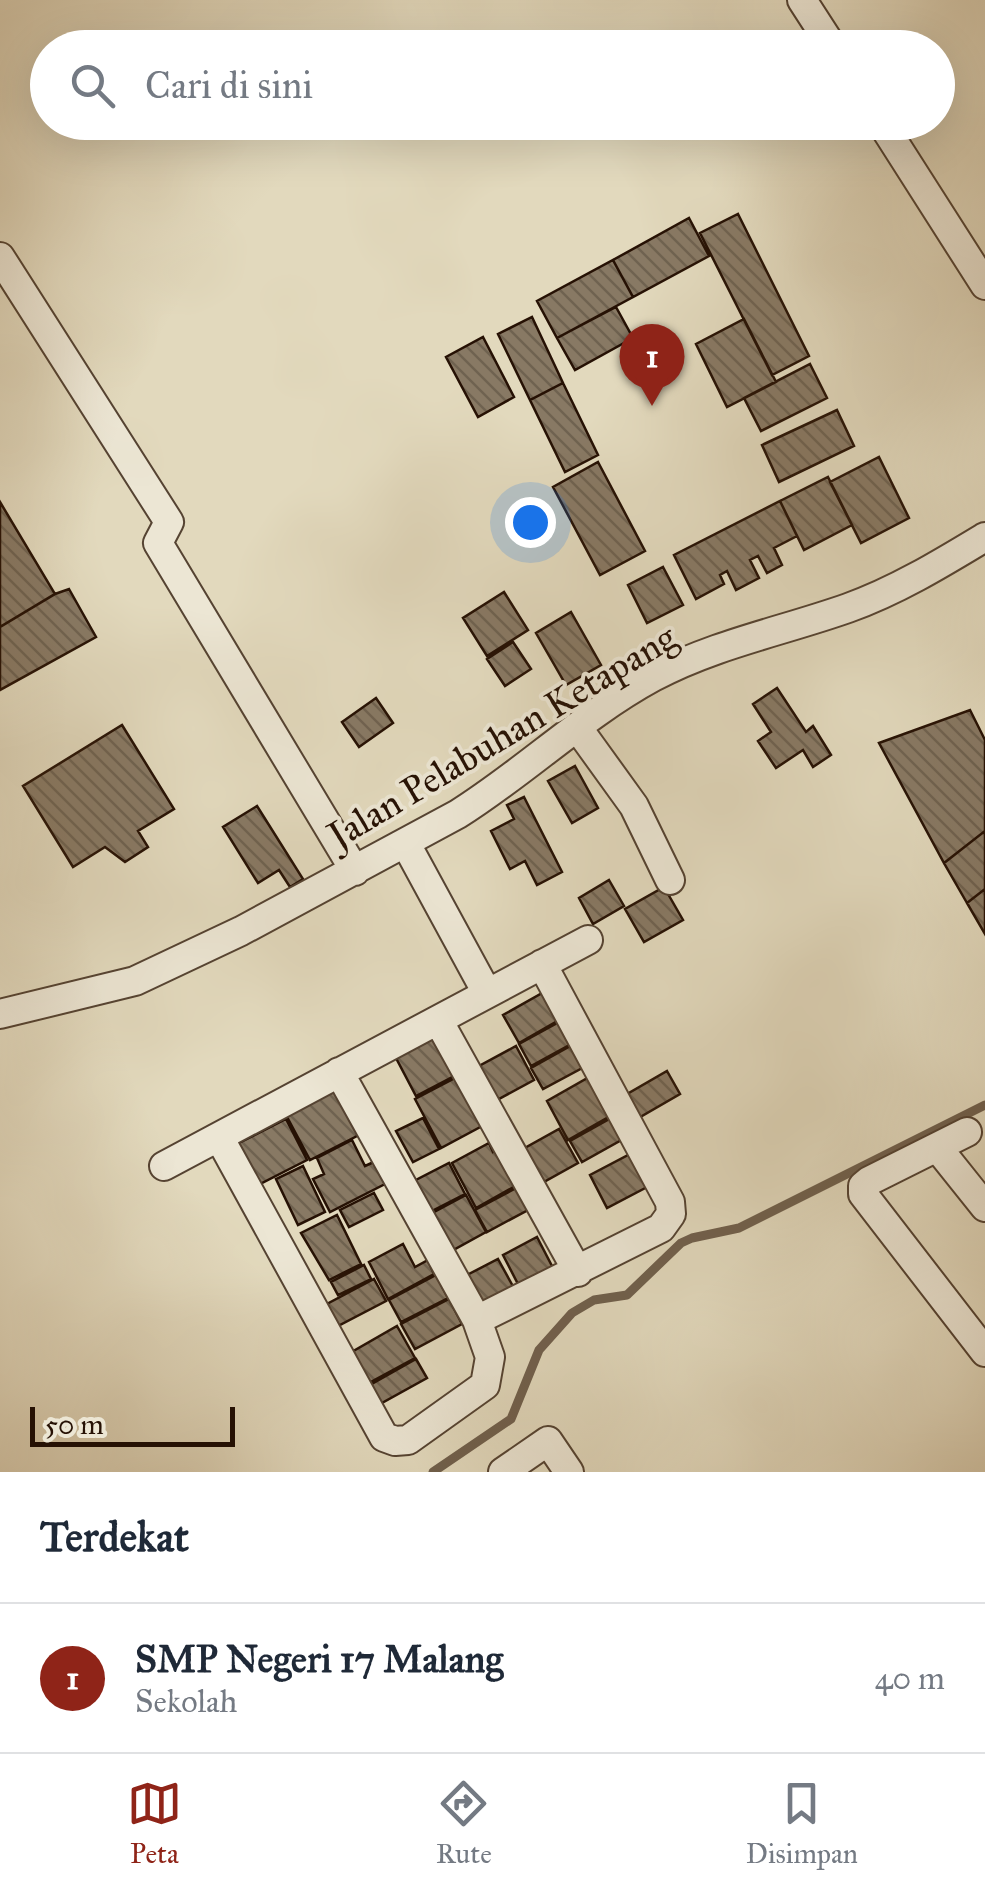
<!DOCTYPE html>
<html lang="id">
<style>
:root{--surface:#fff;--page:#f6f6f7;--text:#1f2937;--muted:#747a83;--line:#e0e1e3;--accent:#8f2418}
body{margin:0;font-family:"IM FELL Great Primer",serif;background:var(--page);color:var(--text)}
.scale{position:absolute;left:30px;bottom:25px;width:205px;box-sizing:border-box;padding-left:10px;border:5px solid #261104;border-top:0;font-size:28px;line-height:35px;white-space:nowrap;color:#261104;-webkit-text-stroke:8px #ece6d4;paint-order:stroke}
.you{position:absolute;left:530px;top:522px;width:35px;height:35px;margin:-25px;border:8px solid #fff;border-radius:50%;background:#1a73e8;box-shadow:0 0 0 15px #1a73e833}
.badge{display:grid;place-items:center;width:65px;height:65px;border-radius:50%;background:var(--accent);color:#fff;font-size:32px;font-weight:700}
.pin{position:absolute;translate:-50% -82px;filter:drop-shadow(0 2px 5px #0008)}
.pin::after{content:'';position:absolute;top:52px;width:35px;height:30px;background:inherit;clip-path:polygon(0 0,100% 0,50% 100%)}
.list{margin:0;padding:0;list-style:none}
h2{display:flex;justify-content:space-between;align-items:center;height:130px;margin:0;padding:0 40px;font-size:42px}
h2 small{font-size:32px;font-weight:400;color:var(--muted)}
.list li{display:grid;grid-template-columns:65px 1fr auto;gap:30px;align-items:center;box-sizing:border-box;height:150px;padding:0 40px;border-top:2px solid var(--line)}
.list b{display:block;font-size:38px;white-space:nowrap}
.list p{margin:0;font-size:32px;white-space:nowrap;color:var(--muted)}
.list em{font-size:32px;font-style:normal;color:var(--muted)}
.icon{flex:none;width:55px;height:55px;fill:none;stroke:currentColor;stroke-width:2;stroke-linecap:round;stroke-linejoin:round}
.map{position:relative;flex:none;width:985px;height:1472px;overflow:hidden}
.search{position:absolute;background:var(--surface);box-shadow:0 10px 40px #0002;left:30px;right:30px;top:30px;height:110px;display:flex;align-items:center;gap:25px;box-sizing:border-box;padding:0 35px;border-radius:55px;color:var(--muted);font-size:38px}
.sheet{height:280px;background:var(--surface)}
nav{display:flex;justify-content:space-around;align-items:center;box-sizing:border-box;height:140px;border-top:2px solid var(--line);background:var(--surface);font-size:28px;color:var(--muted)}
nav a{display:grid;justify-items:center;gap:5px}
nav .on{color:var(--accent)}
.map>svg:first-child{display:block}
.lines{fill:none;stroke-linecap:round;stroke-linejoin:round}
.stream{stroke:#70604d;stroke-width:9}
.building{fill:url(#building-back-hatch);stroke:#261104;stroke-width:2.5}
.street-casing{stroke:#554332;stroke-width:32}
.street{stroke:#ece6d4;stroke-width:28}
.labels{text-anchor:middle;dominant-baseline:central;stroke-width:8;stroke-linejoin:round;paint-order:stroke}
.street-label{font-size:38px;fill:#261104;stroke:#ece6d4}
</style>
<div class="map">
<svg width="985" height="1472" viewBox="0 0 985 1472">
<defs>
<pattern id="building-back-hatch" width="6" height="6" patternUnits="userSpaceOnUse" patternTransform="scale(2.5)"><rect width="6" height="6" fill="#887964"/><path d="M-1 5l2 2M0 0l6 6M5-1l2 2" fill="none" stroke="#6f6250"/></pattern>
</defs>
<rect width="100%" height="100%" fill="#e2d9bd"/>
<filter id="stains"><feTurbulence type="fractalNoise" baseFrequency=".002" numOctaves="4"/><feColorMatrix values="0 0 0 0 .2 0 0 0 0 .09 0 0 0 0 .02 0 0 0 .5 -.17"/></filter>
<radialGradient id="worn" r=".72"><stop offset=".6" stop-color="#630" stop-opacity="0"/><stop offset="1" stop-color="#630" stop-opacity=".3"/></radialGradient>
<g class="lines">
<!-- stream -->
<path class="stream" d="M433 1472 511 1419 539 1350 572 1313 594 1300 627 1295 681 1243 692 1238 739 1228 985 1105"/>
</g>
<!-- building -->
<path class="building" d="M738 214 809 356 772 375 700 233Z
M689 218 709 256 633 297 613 260Z
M613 260 633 297 557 338 537 301Z
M616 307 633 338 575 370 557 338Z
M532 317 563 383 530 400 498 334Z
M744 319 776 382 727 407 696 344Z
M483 337 514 397 478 417 446 357Z
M810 364 827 398 761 431 744 398Z
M563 383 598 455 565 472 530 400Z
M837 410 854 446 779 482 762 445Z
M879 457 909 518 861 543 830 482Z
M598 462 645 551 600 575 553 487Z
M828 477 852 525 804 550 780 501Z
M780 501 797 536 774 548 782 565 767 573 758 556 750 560 759 578 736 590 727 571 720 575 724 584 696 599 674 555Z
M0 502 55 594 0 627Z
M663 567 683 605 647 623 628 585Z
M69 589 96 637 0 690V627L55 594Z
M504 592 528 630 487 656 463 618Z
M571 612 601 665 566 685 536 633Z
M513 642 531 669 505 686 487 659Z
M777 688 806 732 813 726 831 755 813 767 803 750 776 768 758 741 771 732 753 704Z
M376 698 393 723 359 747 342 722Z
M970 710 985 740V831L944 863 879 743Z
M122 725 174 809 138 831 148 847 125 862 105 847 73 867 23 786Z
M575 766 598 808 572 823 548 781Z
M524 797 562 872 537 885 525 861 510 869 491 831 514 819 507 805Z
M257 806 303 879 290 887 279 870 258 883 223 827Z
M985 831V889L967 903 944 863Z
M609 880 624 906 593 924 579 898Z
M664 887 683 920 644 942 625 909Z
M985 889V934L967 903Z
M544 992 559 1020 519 1043 503 1015Z
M561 1021 573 1043 531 1066 519 1044Z
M438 1036 458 1074 416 1096 396 1058Z
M574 1044 586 1066 543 1089 531 1068Z
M516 1046 534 1080 497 1100 479 1066Z
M667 1071 680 1094 635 1120 622 1097Z
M459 1076 484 1125 441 1148 415 1099Z
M591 1076 612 1115 568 1140 547 1101Z
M336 1089 359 1135 310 1160 286 1115Z
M613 1117 625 1138 582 1162 570 1141Z
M423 1118 439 1149 413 1162 396 1131Z
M286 1119 307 1160 258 1185 237 1144Z
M559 1129 578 1163 542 1183 523 1149Z
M352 1140 365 1166 376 1161 387 1183 330 1212 313 1179 324 1174 317 1158Z
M489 1143 493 1152 499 1149 519 1184 476 1208 452 1163Z
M632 1153 649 1186 607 1208 590 1175Z
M449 1163 465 1194 426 1214 410 1183Z
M303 1166 325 1212 298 1225 276 1179Z
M518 1187 530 1209 487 1232 475 1210Z
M374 1193 383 1210 349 1227 340 1210Z
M466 1195 486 1232 446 1254 423 1218Z
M337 1215 361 1264 329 1280 301 1233Z
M537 1237 553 1268 519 1286 503 1255Z
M403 1244 415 1267 428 1260 434 1274 388 1299 369 1262Z
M498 1259 515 1290 485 1307 467 1275Z
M364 1265 371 1279 338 1295 331 1282Z
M436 1275 448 1298 401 1322 389 1300Z
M374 1279 386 1301 336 1327 325 1305Z
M449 1299 462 1324 415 1349 401 1324Z
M397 1326 415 1358 367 1384 350 1353Z
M416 1359 427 1378 380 1404 370 1385Z"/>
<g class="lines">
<!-- street casing -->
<g class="street-casing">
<path id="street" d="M802 0 833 48
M881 122 985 285
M0 257 169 522 158 543 355 871
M577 727 634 806 670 880
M406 844 487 993
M0 1014 135 981 241 931 458 814C525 772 583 715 653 677 715 644 783 631 848 608 896 591 942 563 985 537
M438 1020 578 1272
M339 1072 477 1320
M967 1132 937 1147 985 1207
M219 1137 384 1437 395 1441 408 1440 485 1385 490 1357 477 1320 661 1228 671 1214 670 1202 542 964
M937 1147 869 1181 863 1186V1194L985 1352
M164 1166 588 940
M503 1472 548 1441 569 1472"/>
</g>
<!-- street -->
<use href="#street" class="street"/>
</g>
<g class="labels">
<!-- street labels -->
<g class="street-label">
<text transform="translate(502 736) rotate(-31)">Jalan Pelabuhan Ketapang</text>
</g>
</g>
<rect width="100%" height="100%" filter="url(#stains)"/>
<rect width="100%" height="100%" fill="url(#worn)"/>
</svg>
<div class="scale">50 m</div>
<div class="you"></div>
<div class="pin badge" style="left:652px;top:406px">1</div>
<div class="search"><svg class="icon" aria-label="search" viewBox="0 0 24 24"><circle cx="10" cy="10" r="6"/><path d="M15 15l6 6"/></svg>Cari di sini</div>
</div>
<section class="sheet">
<h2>Terdekat<small></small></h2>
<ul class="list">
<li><span class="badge">1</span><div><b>SMP Negeri 17 Malang</b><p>Sekolah</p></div><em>40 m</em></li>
</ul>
</section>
<nav>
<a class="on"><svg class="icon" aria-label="map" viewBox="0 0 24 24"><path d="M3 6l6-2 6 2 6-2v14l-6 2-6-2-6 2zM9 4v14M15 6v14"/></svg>Peta</a>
<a><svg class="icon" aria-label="directions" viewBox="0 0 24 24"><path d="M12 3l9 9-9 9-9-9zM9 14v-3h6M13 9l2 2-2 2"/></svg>Rute</a>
<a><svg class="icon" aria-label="saved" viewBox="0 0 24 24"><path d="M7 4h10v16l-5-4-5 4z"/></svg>Disimpan</a>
</nav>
